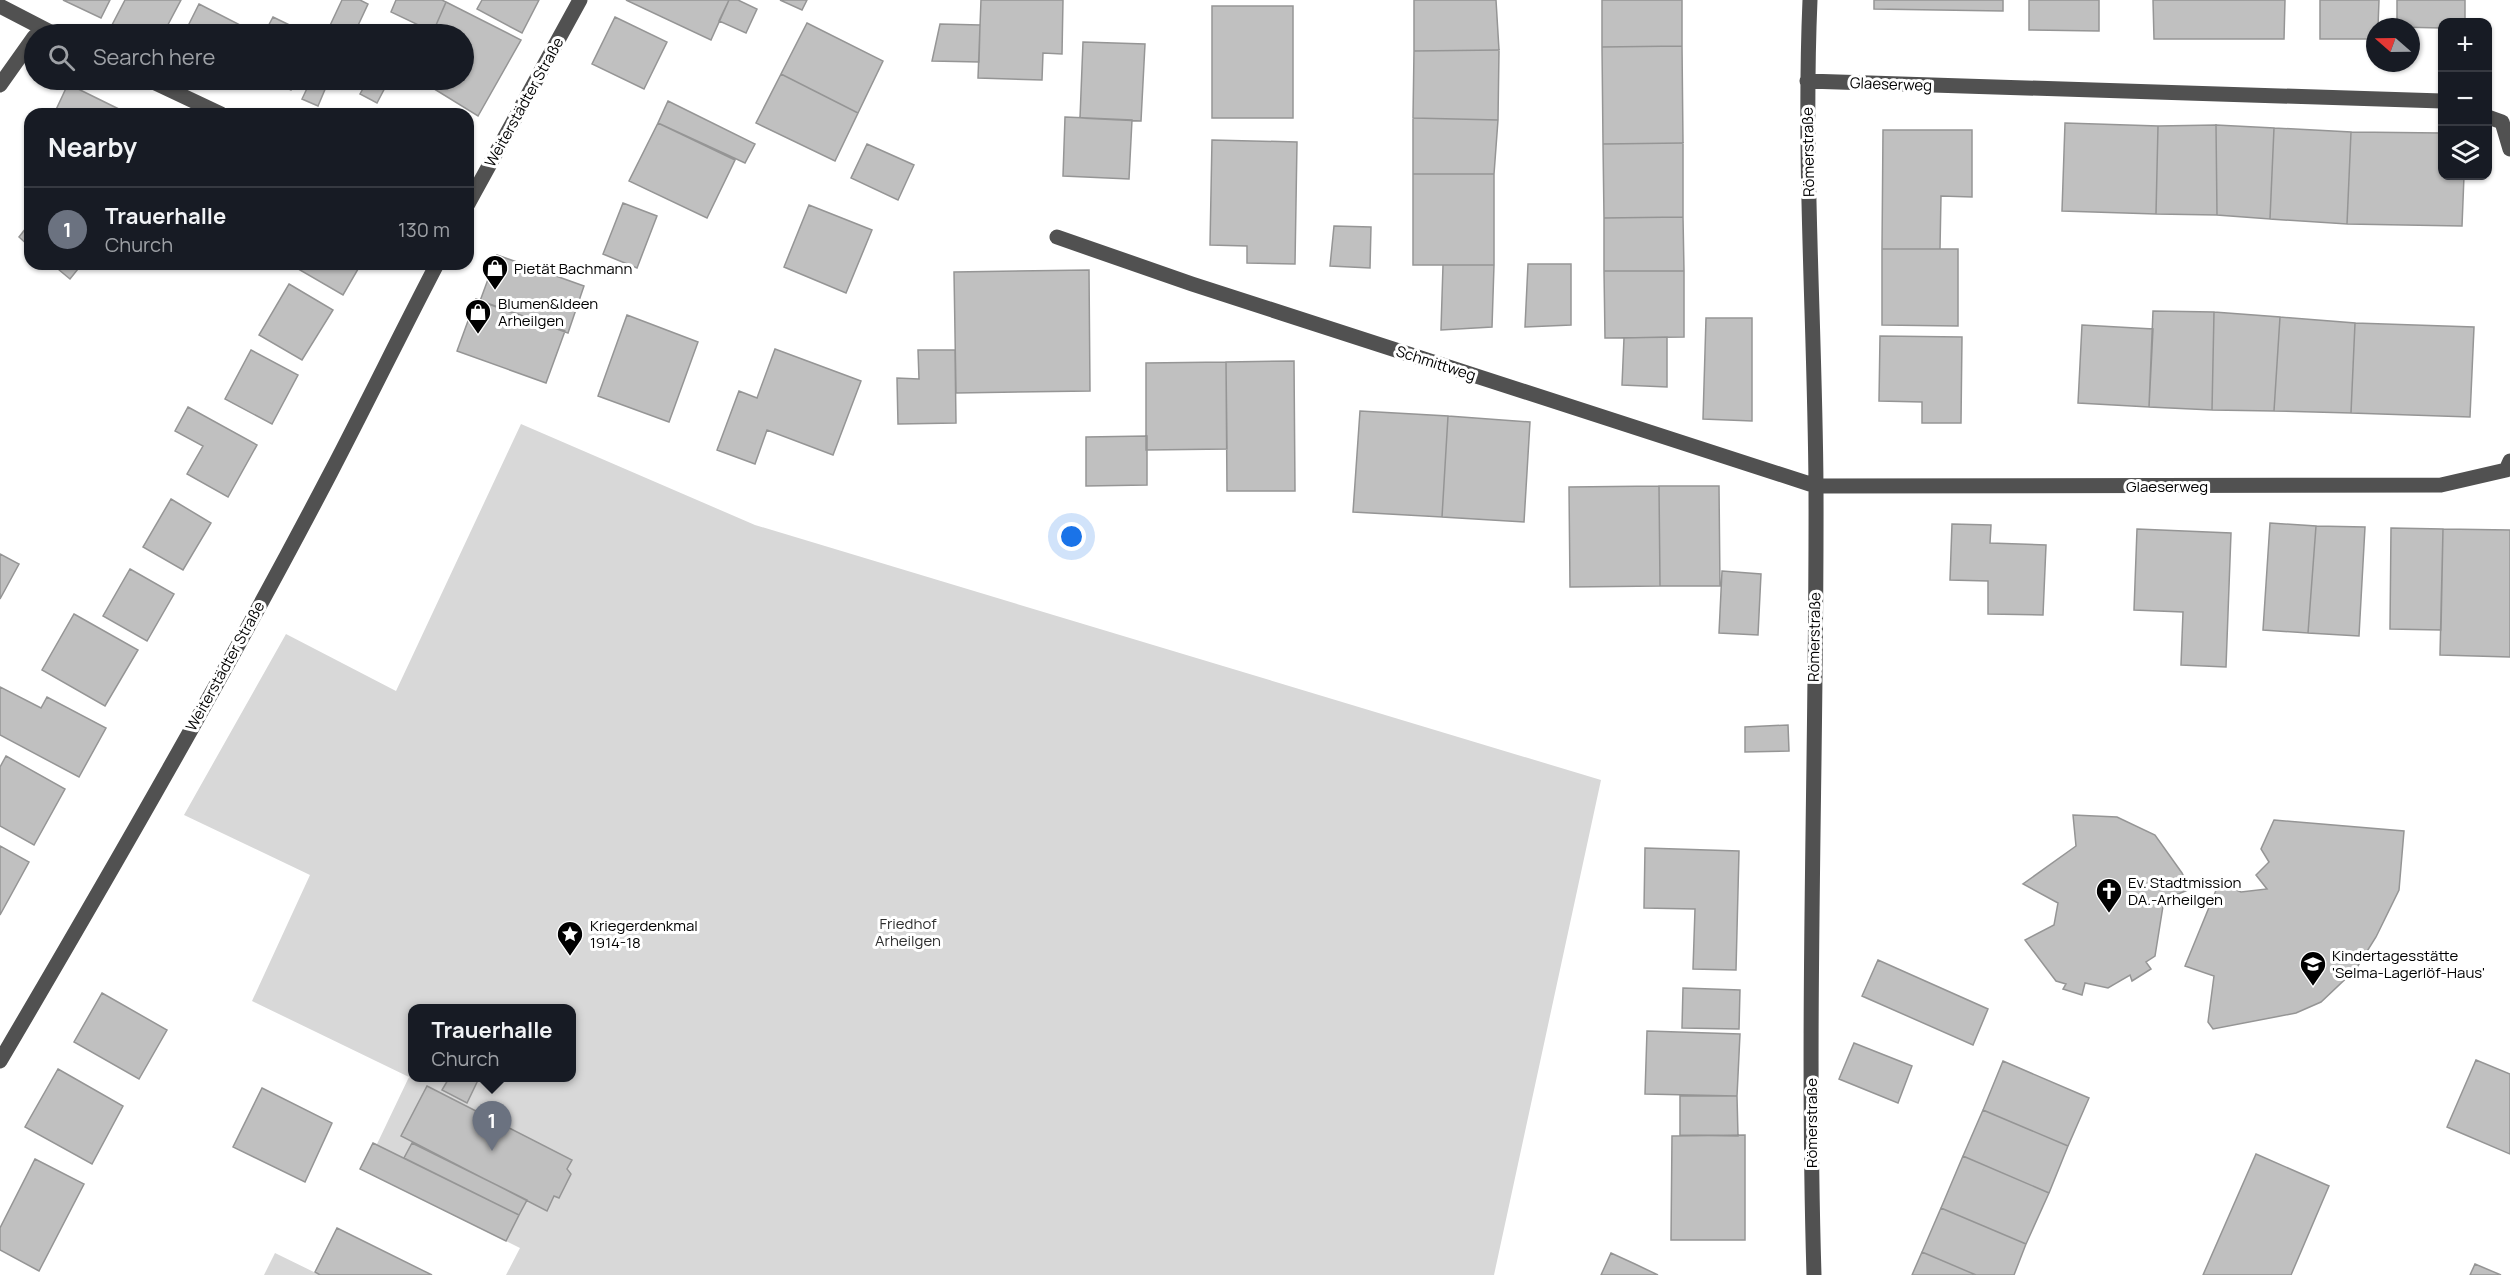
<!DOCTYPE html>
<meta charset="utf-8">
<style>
:root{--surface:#171b24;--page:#20242c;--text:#f1f3f6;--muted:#9ea1a6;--line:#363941;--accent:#858687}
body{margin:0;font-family:Manrope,sans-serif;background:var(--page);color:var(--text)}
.controls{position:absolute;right:18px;top:18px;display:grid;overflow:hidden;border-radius:12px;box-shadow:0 2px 4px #0004}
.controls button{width:54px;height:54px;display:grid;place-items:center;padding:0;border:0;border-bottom:2px solid var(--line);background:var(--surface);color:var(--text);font:30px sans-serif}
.compass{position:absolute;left:2366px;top:18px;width:54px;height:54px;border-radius:50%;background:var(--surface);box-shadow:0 2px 4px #0004;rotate:290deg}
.you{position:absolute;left:1072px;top:537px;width:21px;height:21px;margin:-15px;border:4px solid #fff;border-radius:50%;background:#1a73e8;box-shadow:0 0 0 9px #1a73e833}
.badge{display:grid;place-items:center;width:39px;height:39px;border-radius:50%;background:var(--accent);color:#fff;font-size:20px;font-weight:700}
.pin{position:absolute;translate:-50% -50px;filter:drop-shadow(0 2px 3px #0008)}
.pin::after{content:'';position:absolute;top:32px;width:21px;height:18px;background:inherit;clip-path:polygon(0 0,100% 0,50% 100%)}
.popup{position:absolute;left:408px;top:1004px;width:168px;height:78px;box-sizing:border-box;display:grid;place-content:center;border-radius:12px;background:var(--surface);filter:drop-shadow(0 2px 4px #0005);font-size:20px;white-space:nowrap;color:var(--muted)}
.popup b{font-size:22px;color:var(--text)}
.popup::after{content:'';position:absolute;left:50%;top:100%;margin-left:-12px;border:12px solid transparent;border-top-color:var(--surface)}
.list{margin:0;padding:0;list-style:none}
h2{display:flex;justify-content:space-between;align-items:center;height:78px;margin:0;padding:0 24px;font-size:26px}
h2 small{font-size:20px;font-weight:400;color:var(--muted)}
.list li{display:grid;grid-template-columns:39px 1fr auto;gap:18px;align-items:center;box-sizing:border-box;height:84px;padding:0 24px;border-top:2px solid var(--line)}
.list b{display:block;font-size:22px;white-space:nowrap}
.list p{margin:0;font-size:20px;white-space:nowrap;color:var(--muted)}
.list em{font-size:20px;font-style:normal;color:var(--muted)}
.icon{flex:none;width:33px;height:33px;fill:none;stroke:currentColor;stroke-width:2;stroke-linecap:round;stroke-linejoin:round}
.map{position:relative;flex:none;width:2510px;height:1275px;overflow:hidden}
.search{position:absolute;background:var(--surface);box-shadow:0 2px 4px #0004;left:24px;top:24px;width:450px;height:66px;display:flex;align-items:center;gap:15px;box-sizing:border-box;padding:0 21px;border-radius:33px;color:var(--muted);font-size:22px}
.panel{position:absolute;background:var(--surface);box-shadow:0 2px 4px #0004;left:24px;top:108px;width:450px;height:162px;border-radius:18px}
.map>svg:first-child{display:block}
.green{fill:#d8d8d8;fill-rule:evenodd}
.building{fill:#c0c0c0;stroke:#959595;stroke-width:1.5}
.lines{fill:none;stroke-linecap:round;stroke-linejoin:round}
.minor{stroke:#515151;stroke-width:15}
.labels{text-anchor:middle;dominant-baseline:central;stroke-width:6;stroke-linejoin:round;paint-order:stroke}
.street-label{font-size:15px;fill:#000;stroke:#fff}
.poi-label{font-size:15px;fill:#000;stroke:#fff;text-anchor:start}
.park-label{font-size:15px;fill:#2f2f2f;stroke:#fff}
</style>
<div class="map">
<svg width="2510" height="1275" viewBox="0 0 2510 1275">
<rect width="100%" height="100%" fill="#fff"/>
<!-- green -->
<path class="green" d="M521 424 755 525 1601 780 1494 1275H506L520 1248 360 1169 373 1143 377 1144 409 1077 252 1001 310 875 184 815 286 634 396 691ZM412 1008H572V1078H412Z
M275 1253 320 1275H264Z"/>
<!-- building -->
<path class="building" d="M63 0H110L101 18Z
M125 0H181L163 34H130L112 25Z
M342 0H360L368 4 354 34H326Z
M396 0H442L446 2 433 32 391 12Z
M482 0H539L522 33 477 9Z
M626 0H729L711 40Z
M729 0H738L757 9 746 33 719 21Z
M780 0H807L802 10Z
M981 0H1063L1062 54 1043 53 1042 80 978 78Z
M1414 0H1496L1499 50 1414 51Z
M1602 0H1682V46L1602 47Z
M1874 0H2003V11L1874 9Z
M2029 0H2099V31L2029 30Z
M2153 0H2285L2284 39H2154Z
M2320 0H2379L2378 27H2375V39H2320Z
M2397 0H2465V22H2442V28L2397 27Z
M446 2 521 40 478 116 431 87 436 80H464V34H438L433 32Z
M199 4 246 28 243 34H184Z
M1212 6H1293V118H1212Z
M273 17 308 34H264Z
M615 17 667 42 644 89 592 64Z
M807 23 883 61 858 113 781 74Z
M940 24 980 25 979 62 932 61Z
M1083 42 1145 44 1141 121 1080 118Z
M1682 46 1683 143 1603 144 1602 47Z
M1499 50 1498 120 1413 118 1414 51Z
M781 74 858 113 835 161 756 123Z
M269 80H296L291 90Z
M311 80H329L318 106 302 99Z
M368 80H389L377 103 360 94Z
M68 84 129 114H54Z
M668 101 755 144 745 163 658 123Z
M1065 117 1132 120 1129 179 1063 176Z
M1413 118 1498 120 1494 174H1413Z
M658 123 735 160 707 218 629 181Z
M2065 123 2158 126 2156 214 2062 211Z
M2216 125 2274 128 2270 219 2217 215Z
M2216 125 2217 215 2156 214 2158 126Z
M2274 128 2351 132 2347 224 2270 219Z
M1883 130H1972V197L1941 196 1940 249H1882Z
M2351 132 2442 133V176H2464L2462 226 2347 224Z
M1212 140 1297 142 1295 264 1247 263V246L1210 245Z
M1683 143V217L1604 218 1603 144Z
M867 144 914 165 898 200 851 178Z
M1413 174H1494V265H1413Z
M623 203 657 216 637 268 603 254Z
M809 205 872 230 846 293 784 267Z
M1683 217 1684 271H1604V218Z
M30 223V247L19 237Z
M1334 226 1371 227 1370 268 1330 266Z
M1882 249H1958V326L1882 325Z
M497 255 584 286 568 333 480 301Z
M52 264H82L70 279Z
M294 264H361L343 295 293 266Z
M1528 264H1571V325L1525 327Z
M1443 265H1494L1492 327 1441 330Z
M1089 270 1090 391 956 393 954 272Z
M1604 271H1684V337L1605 338Z
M289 284 333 310 302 360 259 335Z
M476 299 565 331 546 383 457 351Z
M2153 311 2214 312 2212 410 2149 407Z
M2214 312 2280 317 2274 411 2212 410Z
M627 315 698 342 669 422 598 396Z
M2280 317 2355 323 2351 413 2274 411Z
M1706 318H1752V421L1703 419Z
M2355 323 2474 327 2470 417 2351 413Z
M2082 325 2153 329 2149 407 2078 403Z
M1880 336 1962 337 1961 423H1922V402L1879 401Z
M1667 337V387L1622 385 1624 338Z
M775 349 861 381 833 455 767 430 755 464 717 450 739 391 757 398Z
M251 350 298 375 272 424 225 399Z
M918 350H955L956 423 898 424 897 378 919 379Z
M1294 361 1295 491H1227L1226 362Z
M1226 362 1227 449 1146 450V363Z
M188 407 257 445 228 497 187 474 203 446 175 431Z
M1360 411 1448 416 1442 517 1353 512Z
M1448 416 1530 422 1524 522 1442 517Z
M1147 436V485L1086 486V437Z
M1659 486H1719L1720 586H1660Z
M1659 486 1660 586 1570 587 1569 487Z
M171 499 211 523 183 570 143 547Z
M2270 523 2316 526 2308 633 2263 630Z
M1952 524 1991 525 1990 543 2046 545 2043 615 1988 614V581L1950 580Z
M2316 526 2365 527 2359 636 2308 633Z
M2391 528 2443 529 2441 630 2390 629Z
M2137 529 2231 533 2226 667 2181 665 2183 612 2134 610Z
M2443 529 2510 530V657L2440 655Z
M0 554 19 564 0 599Z
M130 569 174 594 147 641 103 616Z
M1722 571 1761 574 1758 635 1719 633Z
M74 614 138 650 105 706 42 670Z
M0 687 41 708 47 697 106 728 79 777 0 735Z
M1788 725 1789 751 1745 752V727Z
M6 756 65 789 34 845 0 826V767Z
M2073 815 2117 817 2155 835 2182 873 2190 889 2164 900 2155 956 2146 962 2151 969 2132 981 2130 975 2108 988 2085 983 2082 995 2063 989 2066 984 2056 981 2025 940 2054 925 2058 903 2023 884 2076 846Z
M2274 820 2404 831 2399 890 2376 937 2356 969 2321 1002 2296 1013 2213 1029 2208 1022 2214 976 2185 966 2219 883 2241 892 2267 889 2256 875 2269 862 2261 849Z
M0 846 29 862 0 915Z
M1645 848 1739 851 1736 970 1693 969 1695 909 1644 908Z
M1878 960 1988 1009 1973 1045 1862 996Z
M1683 988 1740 990 1739 1029 1682 1028Z
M102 993 167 1030 139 1079 74 1042Z
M1647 1031 1740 1034 1737 1096 1645 1094Z
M1854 1043 1912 1066 1898 1103 1839 1079Z
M2476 1060 2510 1074V1154L2447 1127Z
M2003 1061 2089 1098 2068 1146 1983 1110Z
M58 1069 123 1106 92 1164 25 1127Z
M449 1078H479L467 1103 442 1090Z
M427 1086 572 1160 567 1169 571 1174 559 1198 554 1196 547 1211 401 1136Z
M262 1088 332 1123 305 1182 233 1147Z
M1680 1096H1737L1738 1136 1680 1135Z
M1983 1110 2068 1146 2049 1193 1963 1156Z
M1745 1135V1240H1671L1672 1136Z
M373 1143 519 1215 506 1241 360 1169Z
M412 1143 527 1200 519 1215 404 1158Z
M2256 1154 2329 1186 2291 1275H2203Z
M1963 1156 2049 1193 2026 1244 1941 1208Z
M35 1159 84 1184 39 1271 0 1250V1228Z
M1941 1208 2026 1244 2014 1275H1976L1922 1252Z
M337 1228 432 1275H320L315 1272Z
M1922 1252 1976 1275H1912Z
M1611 1253 1635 1264 1658 1275H1601Z
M2475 1264 2501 1275H2470Z"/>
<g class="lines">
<!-- minor -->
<path class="minor" d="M1810 0C1803 162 1815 325 1816 487 1817 750 1806 1012 1814 1275
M0 6 54 34
M149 80 221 114
M1807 81 2442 101
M0 85 34 37
M2488 117 2502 122 2510 149
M468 204 580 0
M1057 237 1192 284 1816 486 2441 485 2506 470 2510 461
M0 1061C114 867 227 671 331 472 367 403 401 333 437 264"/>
</g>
<!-- icons -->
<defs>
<g id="shop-pin" transform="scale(1.35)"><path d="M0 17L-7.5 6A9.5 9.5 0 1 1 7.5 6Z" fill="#000" stroke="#fff"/><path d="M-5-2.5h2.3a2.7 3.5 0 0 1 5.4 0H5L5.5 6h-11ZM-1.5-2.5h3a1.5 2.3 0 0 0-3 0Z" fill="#fff"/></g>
<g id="church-pin" transform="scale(1.35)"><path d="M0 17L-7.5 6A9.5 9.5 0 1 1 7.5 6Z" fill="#000" stroke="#fff"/><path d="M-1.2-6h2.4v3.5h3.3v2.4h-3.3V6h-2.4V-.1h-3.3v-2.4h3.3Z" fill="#fff"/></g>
<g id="sight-pin" transform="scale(1.35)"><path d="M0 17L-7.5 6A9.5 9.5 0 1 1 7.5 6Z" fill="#000" stroke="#fff"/><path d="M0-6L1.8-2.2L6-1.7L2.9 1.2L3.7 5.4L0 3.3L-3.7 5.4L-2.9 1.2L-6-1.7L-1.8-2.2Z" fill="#fff"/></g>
<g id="school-pin" transform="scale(1.35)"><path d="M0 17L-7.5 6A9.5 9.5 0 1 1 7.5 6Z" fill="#000" stroke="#fff"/><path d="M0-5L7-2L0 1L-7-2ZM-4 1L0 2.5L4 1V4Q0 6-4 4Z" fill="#fff"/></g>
</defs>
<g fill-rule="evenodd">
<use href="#shop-pin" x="495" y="268"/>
<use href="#shop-pin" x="478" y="312"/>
<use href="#church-pin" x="2109" y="891"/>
<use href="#sight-pin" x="570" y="934"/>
<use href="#school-pin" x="2313" y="964"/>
</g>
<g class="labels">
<!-- street labels -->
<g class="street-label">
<text transform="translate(1891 84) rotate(2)">Glaeserweg</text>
<text transform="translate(524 102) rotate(-61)">Weiterstädter Straße</text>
<text transform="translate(1808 152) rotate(-91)">Römerstraße</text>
<text transform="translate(1436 363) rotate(18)">Schmittweg</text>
<text x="2167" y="486">Glaeserweg</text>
<text transform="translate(1814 637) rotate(-89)">Römerstraße</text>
<text transform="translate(225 666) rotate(-61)">Weiterstädter Straße</text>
<text transform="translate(1811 1123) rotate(-90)">Römerstraße</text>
</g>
<!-- poi labels -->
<g class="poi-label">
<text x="514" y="268">Pietät Bachmann</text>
<text x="498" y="303">Blumen&amp;Ideen<tspan x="498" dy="17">Arheilgen</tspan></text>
<text x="2128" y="882">Ev. Stadtmission<tspan x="2128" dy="17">DA.-Arheilgen</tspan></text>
<text x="590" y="925">Kriegerdenkmal<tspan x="590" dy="17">1914-18</tspan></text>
<text x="2332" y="955">Kindertagesstätte<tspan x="2332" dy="17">'Selma-Lagerlöf-Haus'</tspan></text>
</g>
<!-- park labels -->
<g class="park-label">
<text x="908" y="923">Friedhof<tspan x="908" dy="17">Arheilgen</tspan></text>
</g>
</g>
</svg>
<div class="controls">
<button>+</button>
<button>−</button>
<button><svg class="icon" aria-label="layers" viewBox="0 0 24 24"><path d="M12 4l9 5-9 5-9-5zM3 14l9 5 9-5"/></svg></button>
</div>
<svg class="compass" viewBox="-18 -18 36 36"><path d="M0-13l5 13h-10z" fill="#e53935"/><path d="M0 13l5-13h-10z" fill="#9ea1a6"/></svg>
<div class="you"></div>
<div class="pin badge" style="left:492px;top:1151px;background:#6b7280">1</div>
<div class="popup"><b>Trauerhalle</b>Church</div>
<div class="search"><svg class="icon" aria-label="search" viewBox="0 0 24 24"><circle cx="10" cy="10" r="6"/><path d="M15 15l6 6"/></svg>Search here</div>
<section class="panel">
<h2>Nearby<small></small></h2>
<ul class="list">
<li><span class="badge" style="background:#6b7280">1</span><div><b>Trauerhalle</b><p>Church</p></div><em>130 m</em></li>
</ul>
</section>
</div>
